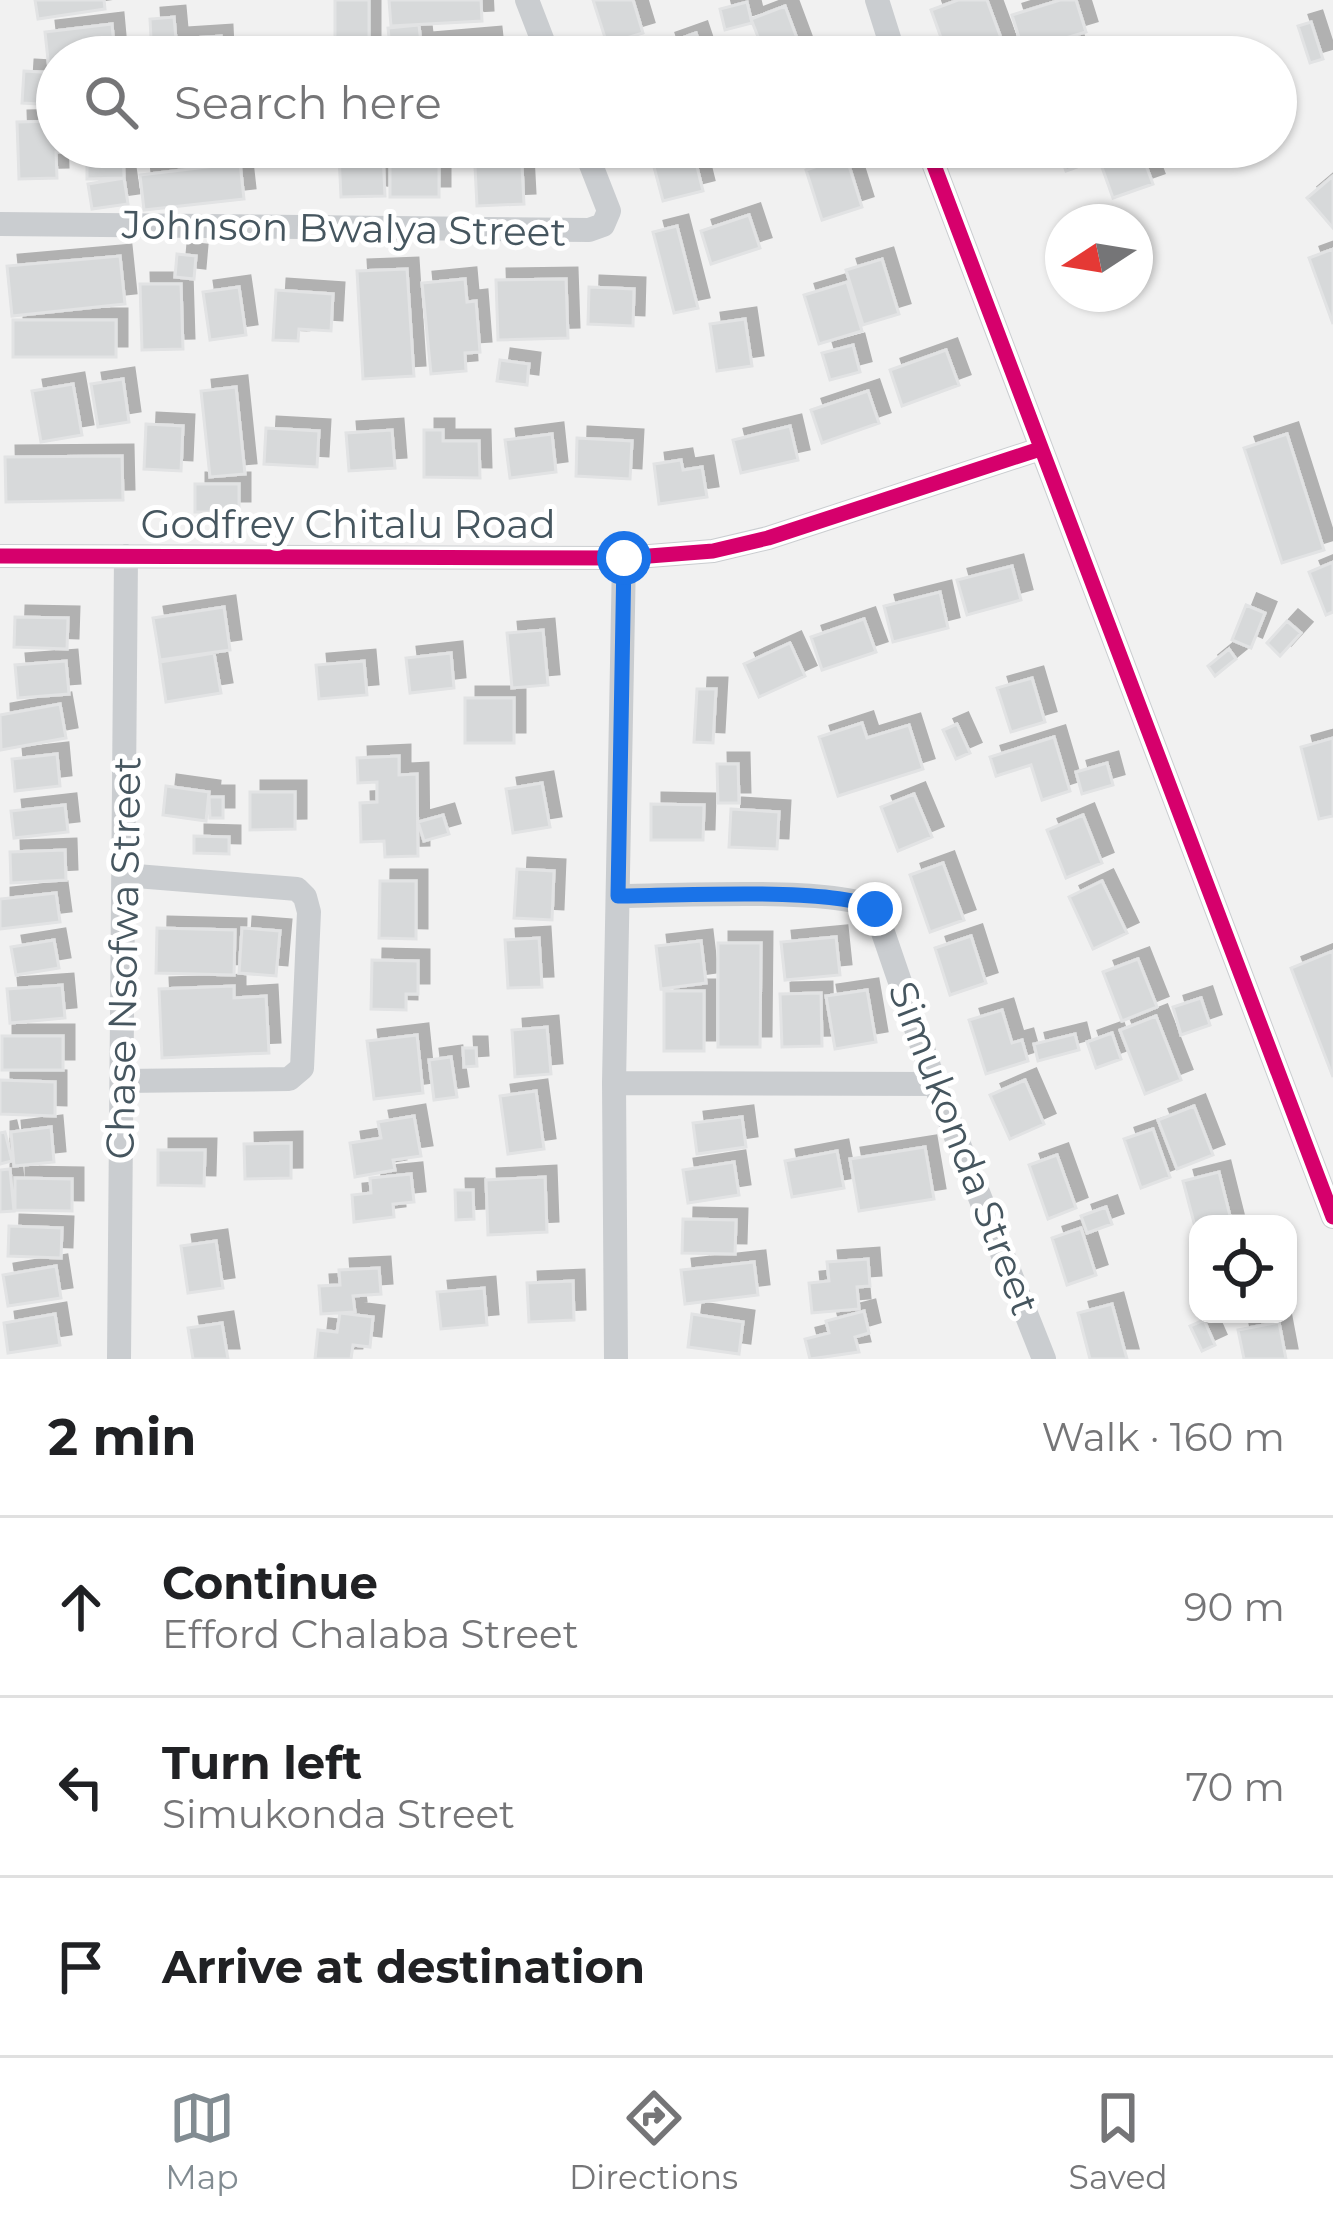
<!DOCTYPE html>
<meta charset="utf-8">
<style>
:root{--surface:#fff;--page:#f6f6f6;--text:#202124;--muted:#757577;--line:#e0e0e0;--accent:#828c92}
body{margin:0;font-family:Montserrat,sans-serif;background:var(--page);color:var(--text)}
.controls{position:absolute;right:36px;bottom:36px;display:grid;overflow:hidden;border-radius:24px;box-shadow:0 3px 9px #0004}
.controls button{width:108px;height:108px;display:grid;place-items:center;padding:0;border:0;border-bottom:3px solid var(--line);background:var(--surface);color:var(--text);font:60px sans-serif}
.compass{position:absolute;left:1045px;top:204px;width:108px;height:108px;border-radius:50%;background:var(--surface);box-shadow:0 3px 9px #0004;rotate:258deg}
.stop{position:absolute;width:36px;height:36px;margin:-27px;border:9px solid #1a73e8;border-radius:50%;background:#fff}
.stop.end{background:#1a73e8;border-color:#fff;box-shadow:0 3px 12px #0008}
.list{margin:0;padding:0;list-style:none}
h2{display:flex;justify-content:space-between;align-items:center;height:156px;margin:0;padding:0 48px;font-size:51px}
h2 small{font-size:39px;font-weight:400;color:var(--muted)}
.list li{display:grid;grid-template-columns:78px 1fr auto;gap:36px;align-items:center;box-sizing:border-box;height:180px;padding:0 48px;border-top:3px solid var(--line)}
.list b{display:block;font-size:45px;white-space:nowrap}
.list p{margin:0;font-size:39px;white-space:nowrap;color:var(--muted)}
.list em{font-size:39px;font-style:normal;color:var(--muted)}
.icon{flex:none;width:66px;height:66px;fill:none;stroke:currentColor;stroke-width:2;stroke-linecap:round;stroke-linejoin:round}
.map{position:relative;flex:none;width:1333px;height:1359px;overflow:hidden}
.search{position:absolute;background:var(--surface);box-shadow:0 3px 9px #0004;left:36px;right:36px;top:36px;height:132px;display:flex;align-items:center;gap:30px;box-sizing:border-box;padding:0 42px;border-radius:66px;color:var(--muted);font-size:45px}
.sheet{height:696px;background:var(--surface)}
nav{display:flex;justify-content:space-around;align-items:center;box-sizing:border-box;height:168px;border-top:3px solid var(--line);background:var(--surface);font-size:33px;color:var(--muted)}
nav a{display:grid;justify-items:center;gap:6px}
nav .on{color:var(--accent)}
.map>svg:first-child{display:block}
.building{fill:#d7d9da;stroke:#e2e3e4;stroke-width:3;filter:url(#shadow)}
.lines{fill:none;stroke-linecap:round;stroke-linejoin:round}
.minor{stroke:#cacdd0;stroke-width:24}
.cycleway-casing{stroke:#fff;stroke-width:22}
.cycleway{stroke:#d6006c;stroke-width:15}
.route{stroke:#1a73e8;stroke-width:15}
.labels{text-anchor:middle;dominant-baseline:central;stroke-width:10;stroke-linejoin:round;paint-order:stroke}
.street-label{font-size:39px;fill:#46565f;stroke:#fff}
</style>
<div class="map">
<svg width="1333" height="1359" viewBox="0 0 1333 1359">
<defs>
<filter id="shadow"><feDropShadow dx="11" dy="-11" stdDeviation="0" flood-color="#0004"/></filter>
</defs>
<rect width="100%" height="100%" fill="#f1f1f1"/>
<!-- building -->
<path class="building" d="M35 0H104L105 9 38 19Z
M335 0H369V46H335Z
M389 0H481L482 21 391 26Z
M593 0H633L643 33 607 44Z
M958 0H987L1008 57H948L931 10Z
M1060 0H1076L1086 32 1069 37 1076 57H1025L1012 15Z
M747 2 752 23 725 30 720 9Z
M785 6 804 57H766L751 19Z
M174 17 176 39 221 36 222 57H152L150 19Z
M1311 22 1323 59 1310 63 1298 26Z
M112 24 115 57H57V68L49 69 45 32Z
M419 25 421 44 490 38 492 57H391L388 28Z
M696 33 704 57H669L665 44Z
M24 71 57 73V105L22 103Z
M57 121V147H123L124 178 87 179V151L56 152 57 178 19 179 17 122Z
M134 147H162V157L134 158Z
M171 147H237L236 158 171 156Z
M474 147H521L524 204 477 206Z
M669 147H692L703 191 663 201 650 152Z
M1057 147H1139L1153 184 1113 198 1099 159 1066 171Z
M390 150H439V197H390Z
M383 154 385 196 341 197 339 155Z
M846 156 862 207 822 220 806 170Z
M240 163 244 199 144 210 140 175Z
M1333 176V228L1307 198Z
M124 178 128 204 92 209 88 184Z
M749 215 760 248 711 264 701 231Z
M677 226 698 308 674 313 653 232Z
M1333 249V324L1309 258Z
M177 254 196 256 194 279 175 277Z
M120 256 125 304 12 316 7 266Z
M882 259 899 314 863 325 846 270Z
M407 269 414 376 363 379 357 271Z
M465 279 467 302 476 301 480 352 465 353 466 371 431 374 422 283Z
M566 279 568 338 498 340 496 280Z
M847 282 862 331 819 344 804 295Z
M140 284H181L183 349 142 350Z
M239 287 246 335 210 340 203 292Z
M589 287 634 289 633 326 588 324Z
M276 290 333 294 331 331 299 329 298 341 273 340Z
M745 319 752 366 717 371 710 324Z
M13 320H116V357H13Z
M853 345 860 372 830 380 822 353Z
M946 350 959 385 902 406 890 370Z
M500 360 529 364 527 385 497 381Z
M123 379 129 422 98 427 91 384Z
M73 384 82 435 41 442 32 391Z
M236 387 245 474 210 477 201 391Z
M868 391 879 423 822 443 811 410Z
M146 424 183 426 181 471 144 469Z
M790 426 798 460 741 473 733 440Z
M266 428 319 431 317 467 264 464Z
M392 430 395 468 349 471 346 433Z
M424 430H443V441H479L480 478 424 477Z
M552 434 556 472 510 478 505 440Z
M1287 434 1324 550 1282 563 1244 448Z
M577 438 632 441 630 479 576 476Z
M122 456 123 500 6 502 5 457Z
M681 460 683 470 702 467 707 497 659 504 654 464Z
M195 484H239V512H195Z
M1333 562V612L1326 615 1309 572Z
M1012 566 1021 600 967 615 957 580Z
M940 592 948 628 893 642 884 606Z
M1246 605 1265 613 1251 648 1232 640Z
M224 607 230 650 160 660 153 618Z
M15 617 68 618 67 649 14 647Z
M864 619 876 652 822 670 811 637Z
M1287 621 1301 633 1280 656 1267 643Z
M543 630 548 685 512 688 507 633Z
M790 643 805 676 759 697 744 664Z
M1229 649 1236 659 1215 676 1208 666Z
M214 653 221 693 166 702 160 662Z
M451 653 454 688 410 693 406 658Z
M66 661 69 694 18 698 15 665Z
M364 661 367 695 319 699 316 665Z
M1032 678 1045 722 1011 732 997 688Z
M697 689H716L713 743 694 742Z
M465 698H514V743H465Z
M60 704 66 738 1 750 0 715Z
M862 723 867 738 909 725 923 769 838 796 819 737Z
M957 724 970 753 956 759 943 730Z
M1054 737 1070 791 1042 800 1031 765 996 776 990 757Z
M1333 738V816L1319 819 1301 747Z
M57 754 60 786 15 791 12 759Z
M399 756V775L417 774 418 856 385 857 384 841 361 842 360 803 377 802V782L358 783 357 758Z
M1107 763 1113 785 1082 794 1076 772Z
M717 764H738L739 803H718Z
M542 783 550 827 513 833 506 789Z
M166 786 209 792 206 821 163 815Z
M250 792H295V829L250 830Z
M914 794 932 837 898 851 881 807Z
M209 797H223V818H210Z
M651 804 704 805 703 840H651Z
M65 805 68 832 14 838 11 811Z
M731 809 779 812 777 849 729 847Z
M443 815 449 834 424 841 418 822Z
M1083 815 1102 863 1066 878 1047 830Z
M194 836 229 837V854L194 853Z
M65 850 66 880 11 883 10 852Z
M943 863 964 920 930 932 910 875Z
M517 869 554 871 552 920 514 918Z
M380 881H416V939L379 938Z
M1102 881 1127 933 1093 949 1069 897Z
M56 893 60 922 0 929V899Z
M157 928 235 930 234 975 156 973Z
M242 928 280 931 276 976 239 973Z
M971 936 986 983 950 995 935 948Z
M836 937 840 975 785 980 781 942Z
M539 938 542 987 508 988 505 940Z
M54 940 59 968 16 975 11 947Z
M701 941 706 983 661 989 656 946Z
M718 943H761L760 1047H718Z
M1333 951V1077L1291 968Z
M1138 959 1157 1007 1122 1021 1103 972Z
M372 960 418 961V994H406V1010L371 1009Z
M62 985 65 1018 10 1023 7 989Z
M234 986V998L266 996 269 1053 162 1058 159 989Z
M867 990 876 1042 835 1049 826 996Z
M664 991H704V1051H664Z
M821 993 822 1046 782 1047 780 994Z
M1201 998 1210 1025 1181 1035 1173 1007Z
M1002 1010 1012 1043 1022 1040 1028 1061 986 1074 969 1020Z
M1156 1016 1181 1080 1145 1094 1120 1030Z
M547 1027 551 1074 515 1077 512 1030Z
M1112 1033 1121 1059 1096 1068 1087 1042Z
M1075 1034 1079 1050 1038 1061 1034 1044Z
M417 1035 423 1093 374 1099 367 1041Z
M2 1036H63V1070H2Z
M463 1048H476L477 1066 464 1067Z
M451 1057 457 1097 434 1100 429 1060Z
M0 1080 55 1082V1116L0 1114Z
M1025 1080 1044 1124 1010 1139 990 1095Z
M536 1091 544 1149 508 1154 500 1096Z
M1194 1106 1213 1155 1177 1169 1158 1120Z
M414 1116 421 1156 393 1160 395 1170 355 1177 350 1143 381 1138 378 1122Z
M742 1117 746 1147 697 1154 693 1123Z
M51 1127 54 1162 14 1166 11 1132Z
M1153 1129 1170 1177 1141 1188 1124 1139Z
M5 1132 12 1161 0 1164V1133Z
M291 1143V1178L245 1179 244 1144Z
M925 1147 934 1199 859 1211 850 1159Z
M158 1150H205L204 1186 158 1185Z
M837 1151 844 1188 792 1197 785 1161Z
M1057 1155 1076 1208 1048 1219 1029 1165Z
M734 1162 739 1195 688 1203 683 1170Z
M10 1169 14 1211 0 1212V1170Z
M1219 1172 1232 1224H1198V1238L1183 1181Z
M411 1174 414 1202 393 1204 394 1217 354 1222 352 1195 371 1193 370 1178Z
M545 1177 547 1232 488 1235 486 1180Z
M15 1178 72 1179V1211L15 1210Z
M455 1190H473L474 1219 456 1220Z
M1106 1207 1112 1224 1087 1233 1081 1216Z
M683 1219 736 1220 735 1254 682 1253Z
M9 1226 62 1228 61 1258 8 1256Z
M1081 1228 1096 1275 1067 1285 1052 1238Z
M216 1241 223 1288 188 1293 181 1246Z
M868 1259 870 1286 857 1287 859 1309 812 1313 809 1283 829 1281 827 1262Z
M754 1262 758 1295 685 1304 681 1270Z
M56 1266 61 1298 8 1306 3 1275Z
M379 1268 381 1294 353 1296 355 1312 321 1314 319 1286 340 1285 339 1270Z
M573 1281 574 1320 529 1322 527 1283Z
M484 1288 487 1325 441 1329 437 1292Z
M1112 1304 1127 1359H1090L1078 1313Z
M864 1311 869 1333 855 1337 859 1352 810 1359 805 1339 829 1333 826 1321Z
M340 1313 373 1317 370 1347 353 1345 351 1359H315L318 1330 337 1332Z
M55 1314 60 1345 8 1353 4 1323Z
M692 1314 743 1322 739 1354 688 1347Z
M1204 1320 1215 1345 1202 1351 1190 1326Z
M1279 1322 1286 1359H1244L1238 1330Z
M222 1323 228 1359H193L188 1328Z"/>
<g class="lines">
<!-- minor -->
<path class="minor" d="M527 0 549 57
M877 0 895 57
M927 147 1333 1217
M0 224 589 230 603 225 609 211 584 147
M0 556 624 558 713 551 768 538 1040 449
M618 896C666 896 844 886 875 909L935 1084 1044 1359
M122 1081 289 1079 302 1068 309 912 305 897 297 889 124 875
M614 1083 935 1084
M119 1359 126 556
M616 1359 614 1083 624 558"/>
<!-- cycleway casing -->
<g class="cycleway-casing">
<path id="cycleway" d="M927 147 1333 1217
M0 556 624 558 713 551 768 538 1040 449"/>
</g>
<!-- cycleway -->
<use href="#cycleway" class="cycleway"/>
</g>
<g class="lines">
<!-- route -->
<path class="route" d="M624 558 618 896C667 896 843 886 875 909"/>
</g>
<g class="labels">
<!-- street labels -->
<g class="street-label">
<text transform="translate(344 228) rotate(1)">Johnson Bwalya Street</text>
<text x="348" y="524">Godfrey Chitalu Road</text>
<text transform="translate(123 958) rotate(-89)">Chase Nsofwa Street</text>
<text transform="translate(964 1148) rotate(69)">Simukonda Street</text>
</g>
</g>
</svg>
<div class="controls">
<button><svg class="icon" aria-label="locate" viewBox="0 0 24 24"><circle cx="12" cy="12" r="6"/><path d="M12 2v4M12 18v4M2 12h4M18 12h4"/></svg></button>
</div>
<svg class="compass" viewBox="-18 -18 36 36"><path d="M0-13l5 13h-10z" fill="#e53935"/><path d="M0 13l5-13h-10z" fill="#757577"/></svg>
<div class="stop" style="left:624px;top:558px"></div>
<div class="stop end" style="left:875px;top:909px"></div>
<div class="search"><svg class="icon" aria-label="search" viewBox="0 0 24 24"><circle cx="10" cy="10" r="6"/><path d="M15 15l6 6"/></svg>Search here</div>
</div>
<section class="sheet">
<h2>2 min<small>Walk · 160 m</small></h2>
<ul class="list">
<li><svg class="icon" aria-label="ahead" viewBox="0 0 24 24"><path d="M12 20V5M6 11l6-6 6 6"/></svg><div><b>Continue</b><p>Efford Chalaba Street</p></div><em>90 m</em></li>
<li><svg class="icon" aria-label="left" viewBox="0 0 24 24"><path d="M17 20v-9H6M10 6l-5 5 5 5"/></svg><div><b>Turn left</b><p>Simukonda Street</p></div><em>70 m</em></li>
<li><svg class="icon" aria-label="arrive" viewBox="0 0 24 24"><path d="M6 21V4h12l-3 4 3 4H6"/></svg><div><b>Arrive at destination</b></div></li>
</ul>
</section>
<nav>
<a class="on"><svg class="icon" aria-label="map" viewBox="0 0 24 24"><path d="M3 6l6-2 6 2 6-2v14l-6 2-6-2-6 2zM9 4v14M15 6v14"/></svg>Map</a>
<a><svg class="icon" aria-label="directions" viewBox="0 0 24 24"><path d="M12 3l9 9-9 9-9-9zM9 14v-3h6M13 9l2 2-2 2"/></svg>Directions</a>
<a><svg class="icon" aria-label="saved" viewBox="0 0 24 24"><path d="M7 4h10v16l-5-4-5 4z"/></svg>Saved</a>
</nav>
